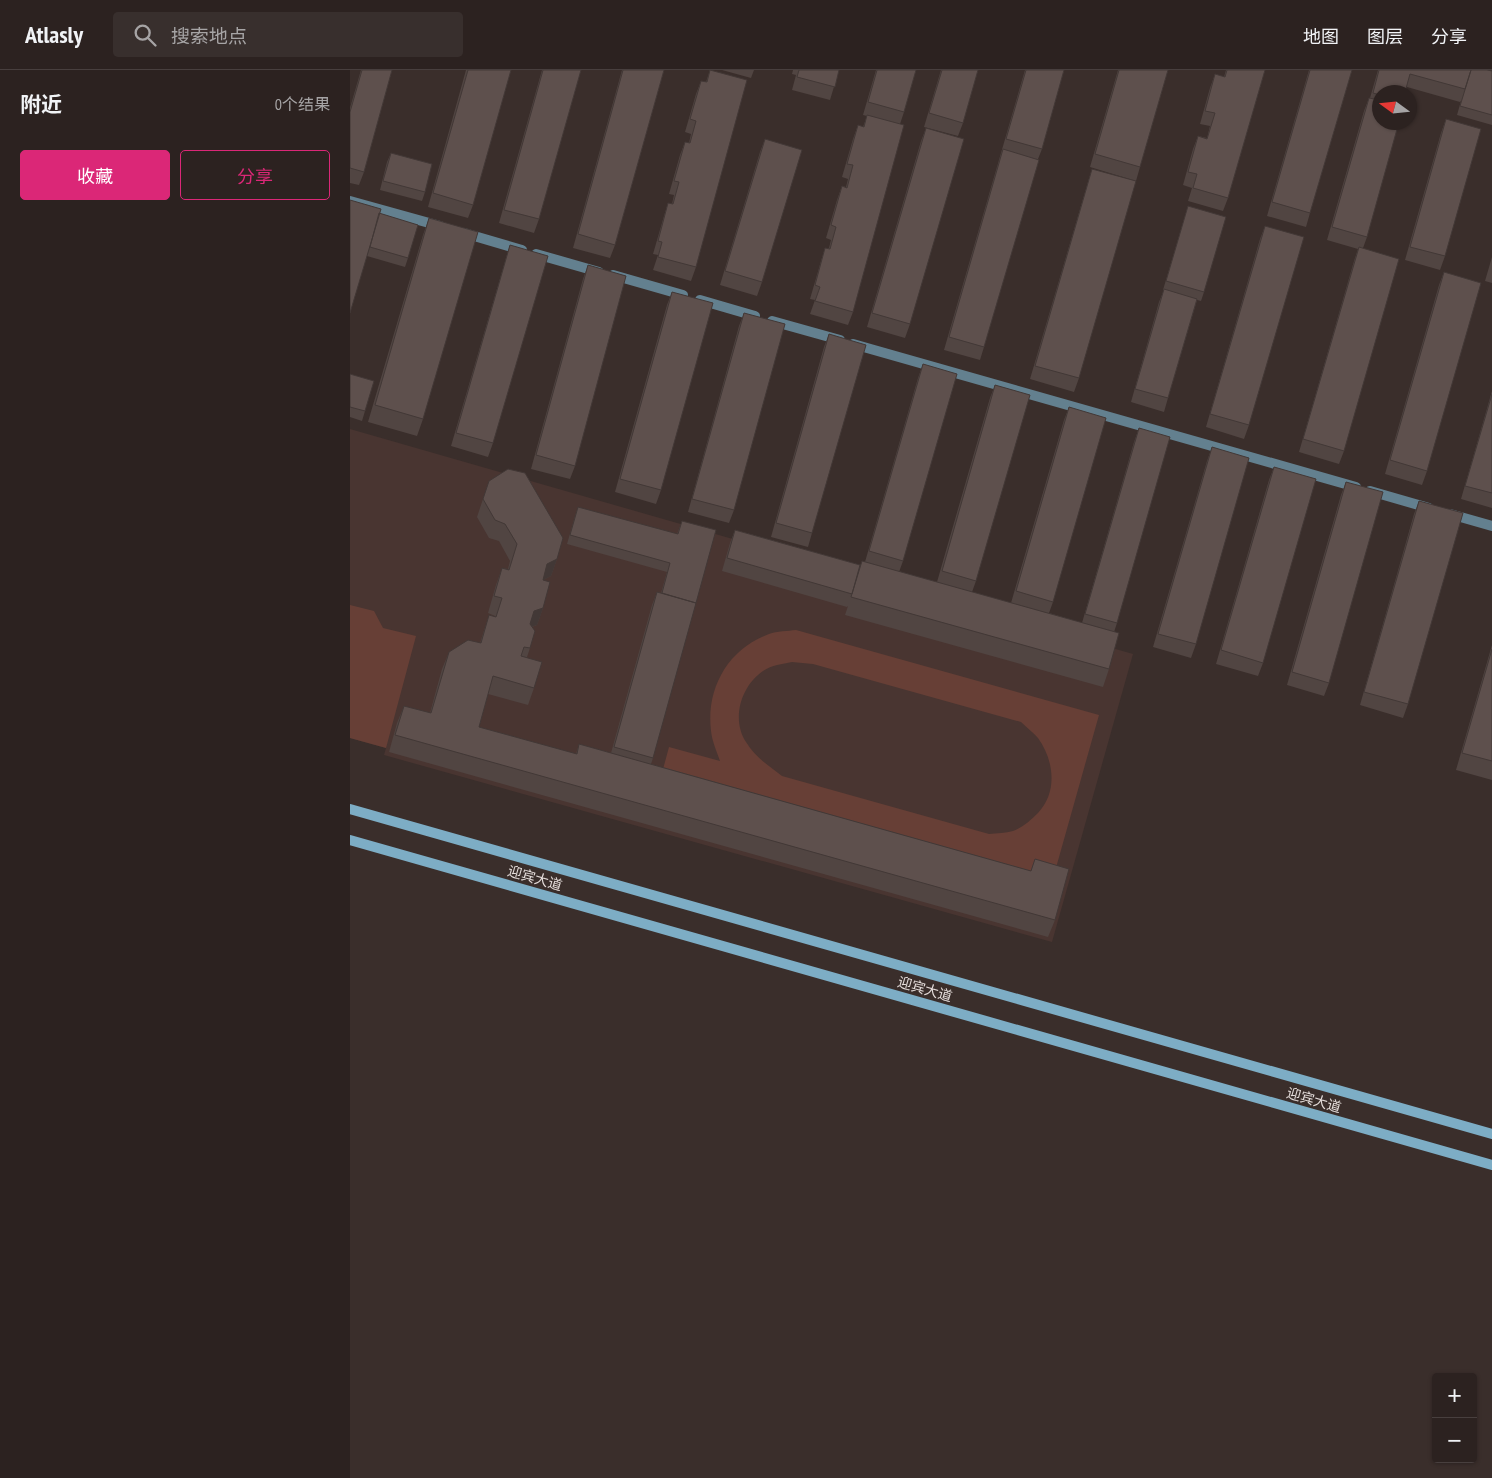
<!DOCTYPE html>
<html lang="zh">
<meta charset="utf-8">
<style>
:root{--surface:#2c2220;--page:#382f2d;--text:#f1f3f6;--muted:#a6a4a5;--line:#483f3e;--accent:#db2777}
body{margin:0;font-family:"PT Sans Narrow","Noto Sans SC",sans-serif;background:var(--page);color:var(--text)}
.controls{position:absolute;right:15px;bottom:15px;display:grid;overflow:hidden;border-radius:5px;box-shadow:0 1px 4px #0004}
.controls button{width:45px;height:45px;display:grid;place-items:center;padding:0;border:0;border-bottom:1px solid var(--line);background:var(--surface);color:var(--text);font:25px sans-serif}
.compass{position:absolute;left:1022px;top:15px;width:45px;height:45px;border-radius:50%;background:var(--surface);box-shadow:0 1px 4px #0004;rotate:285deg}
.list{margin:0;padding:0;list-style:none}
h2{display:flex;justify-content:space-between;align-items:center;height:65px;margin:0;padding:0 20px;font-size:21px}
h2 small{font-size:16px;font-weight:400;color:var(--muted)}
.actions{display:flex;gap:10px;padding:15px 20px}
.actions a{flex:1;padding:11px 0;border:1px solid var(--accent);border-radius:5px;text-align:center;font-size:18px;color:var(--accent)}
.actions .main{background:var(--accent);color:#fff}
.icon{flex:none;width:28px;height:28px;fill:none;stroke:currentColor;stroke-width:2;stroke-linecap:round;stroke-linejoin:round}
.map{position:relative;flex:none;width:1142px;height:1408px;overflow:hidden}
header{display:flex;align-items:center;gap:30px;box-sizing:border-box;height:70px;padding:0 25px;background:var(--surface);border-bottom:1px solid var(--line)}
header strong{font-size:24px}
nav{display:flex;gap:28px;margin-inline-start:auto;font-size:18px}
.search{width:350px;height:45px;background:var(--page);display:flex;align-items:center;gap:12px;box-sizing:border-box;padding:0 18px;border-radius:5px;color:var(--muted);font-size:19px}
main{display:flex}
aside{flex:1;background:var(--surface)}
.map>svg:first-child{display:block}
.built{fill:#493531}
.green{fill:#673f36;fill-rule:evenodd}
.lines{fill:none;stroke-linecap:round;stroke-linejoin:round}
.street{stroke:#63808f;stroke-width:10}
.secondary{stroke:#7dadc5;stroke-width:10}
.wall{fill:#514542}
.shaded-wall{fill:#423836}
.building{fill:#5e504d;stroke:#423836}
.labels{text-anchor:middle;dominant-baseline:central;stroke-width:4;stroke-linejoin:round;paint-order:stroke}
.street-label{font-size:14px;fill:#e5dddb;stroke:#3a2e2b}
</style>
<header>
<strong>Atlasly</strong>
<div class="search"><svg class="icon" aria-label="search" viewBox="0 0 24 24"><circle cx="10" cy="10" r="6"/><path d="M15 15l6 6"/></svg>搜索地点</div>
<nav><a>地图</a><a>图层</a><a>分享</a></nav>
</header>
<main>
<aside>
<h2>附近<small>0个结果</small></h2>
<ul class="list">
</ul>
<div class="actions"><a class="main">收藏</a><a>分享</a></div>
</aside>
<div class="map">
<svg width="1142" height="1408" viewBox="0 0 1142 1408">
<rect width="100%" height="100%" fill="#3a2e2b"/>
<!-- built -->
<path class="built" d="M0 359 783 584 702 872 34 685 36 678 0 668Z"/>
<!-- green -->
<path class="green" d="M0 535 24 541 33 558 66 566 36 678 0 668Z
M446 560 749 645 702 812 312 703 319 677 370 691C367 682 362 671 361 661 356 618 378 579 419 564 427 561 438 561 446 560ZM442 592 463 594 671 652C676 657 683 662 688 668 704 690 708 722 688 743 681 750 672 758 663 761 656 763 647 763 639 764L432 706C419 696 405 687 396 672 381 649 391 616 413 601 422 595 432 594 442 592Z"/>
<g class="lines">
<!-- street -->
<path class="street" d="M0 131 90 156
M114 163 172 180
M186 184 249 202
M263 205 333 225
M350 230 405 246
M422 251 490 270
M503 274 1006 417
M1020 421 1079 438
M1100 444 1142 456"/>
<!-- secondary -->
<path class="secondary" d="M0 739 1142 1064
M0 770 1142 1095"/>
</g>
<!-- wall -->
<path class="wall" d="M11 0H42L14 102 9 115 0 113V38Z
M116 0H161L123 135 118 148 78 137Z
M192 0H231L189 149 184 163 149 153Z
M272 0H314L265 175 260 188 223 178Z
M360 0 346 197 341 211 303 200 308 185 303 184 314 146 318 133 322 134 324 125 319 124 330 85 335 72 339 73 341 64 335 62 346 24 351 11 356 12Z
M372 0H404L401 8Z
M443 0H489L480 30 442 20 446 5 442 4Z
M526 0H566L554 42 550 54 503 242 498 255 460 244 465 230 460 229 471 191 475 178H479L481 170 476 168 487 130 492 116 496 117 498 109 492 107 503 69 508 55 513 57 517 46 513 45Z
M591 0H628L613 53 608 66 574 57Z
M675 0H714L692 79 688 89 634 277 630 290 594 280Z
M768 0H818L790 97 786 111 740 97Z
M876 0H915L878 128 873 141 838 131 842 118 833 115 843 79 848 66 857 68 860 56 850 54 860 18 865 4 874 7Z
M959 0H1002L960 143 956 157 917 146Z
M1028 0H1137L1142 1V55L1107 45 1111 31 1110 32 1057 17 1030 22V52L1017 167 1013 178 994 381 989 394 949 382 1004 191 1008 179 977 170 1014 41 1019 28H1020Z
M1096 49 1095 186 1090 200 1055 190 1091 63Z
M576 58 560 254 555 268 517 257 571 71Z
M415 69 412 212 407 226 370 215 410 82Z
M41 83 75 122 72 131 30 120 37 92Z
M742 99 729 308 724 322 680 309 738 112Z
M838 136 854 222 851 231 847 230 818 328 814 342 781 332 809 232 814 220H813Z
M29 143 58 188 55 197 17 186Z
M79 148 73 349 67 366 18 352 73 165Z
M915 156 899 355 894 369 856 357 910 169Z
M160 175 143 373 138 387 101 376 156 188Z
M1142 187V213L1135 211Z
M238 195 225 396 220 409 181 399 233 209Z
M1094 202 1077 401 1072 415 1035 404 1089 215Z
M322 222 311 420 306 434 265 422 317 235Z
M394 243 384 440 379 453 338 442 389 256Z
M479 264 462 463 458 477 421 467 474 277Z
M573 294 553 491 549 502 587 512 640 328 645 315 626 511 622 522 661 533 714 350 719 337 703 532 699 543 732 553 784 372 789 358 767 553 764 562 759 599 753 617 495 545 498 536 497 537 372 501 380 473 385 460 510 495 515 492 568 308Z
M0 304 15 341 12 351 0 347Z
M1142 321V438L1111 429Z
M862 377 846 574 841 588 803 577 857 391Z
M924 397 913 593 908 606 866 594 919 410Z
M139 411 207 489 201 506 193 510V538L187 555 182 557 180 578 177 587 184 618 178 635 138 624 129 657 226 684 229 674 261 683 302 535 307 522 311 523 317 502 217 474 225 446 228 437 327 464 332 451 303 688 301 694 681 801 685 789 705 850 698 867 39 682 47 653 54 636 80 643 92 599 99 582 130 573 139 545 145 547V546L138 543 146 515 152 498 158 499 160 491 149 471 139 468 127 447Z
M996 412 979 613 974 626 937 615 991 425Z
M1069 431 1058 634 1053 648 1010 635 1064 444Z
M1142 575V710L1106 700Z"/>
<!-- shaded-wall -->
<path class="shaded-wall" d="M207 489 201 506 191 511 197 494Z
M193 538 187 555 178 558 184 541Z"/>
<!-- building -->
<path class="building" d="M12 0H42L14 102 0 98V42Z
M118 0H161L123 135 83 123Z
M193 0H231L189 149 154 140Z
M273 0H314L265 175 228 164Z
M360 0 397 10 346 197 308 187 312 172 308 171 318 133 323 134 329 112 324 111 335 72 340 73 346 51 340 49 351 11 357 12Z
M449 0H489L485 17 447 7Z
M527 0H566L554 42 518 32Z
M592 0H628L613 53 579 43Z
M676 0H714L692 79 656 69Z
M769 0H818L790 97 745 84Z
M877 0H915L878 128 843 118 847 104 838 102 848 66 857 69 865 43 855 41 865 4 875 7Z
M960 0H1002L960 143 922 132Z
M1029 0H1121L1115 19 1060 4 1055 22H1030V25L1023 23Z
M1121 0H1137L1142 1V45L1110 36Z
M1019 28 1030 30V52H1049L1017 167 982 157Z
M517 45 554 55 503 242 465 231 470 217 465 215 475 178 480 179 486 157 481 155 492 116 497 118 503 95 497 94 508 55 514 57Z
M1096 49 1131 59 1095 186 1060 177Z
M576 58 614 69 560 254 522 243Z
M415 69 452 80 412 212 375 201Z
M653 79 689 90 634 277 599 267Z
M41 83 82 94 75 122 33 111Z
M742 99 786 111 729 308 685 296Z
M0 130 31 139 0 243Z
M838 136 876 147 854 222 816 211Z
M29 143 68 155 58 188 20 177Z
M79 148 128 162 73 349 25 335Z
M915 156 954 167 899 355 860 344Z
M160 175 198 186 143 373 106 363Z
M1009 177 1049 189 994 381 953 369Z
M238 195 276 206 225 396 186 385Z
M1094 202 1131 213 1077 401 1040 390Z
M814 219 847 229 818 328 785 319Z
M322 222 363 233 311 420 270 409Z
M394 243 435 254 384 440 342 429Z
M479 264 516 275 462 463 426 453Z
M573 294 607 304 553 491 519 481Z
M0 304 24 311 15 341 0 337Z
M645 315 680 325 626 511 592 501Z
M1142 324V423L1115 416Z
M719 337 756 348 703 532 666 521Z
M789 358 820 367 767 553 735 544Z
M862 377 899 388 846 574 808 564Z
M924 397 966 409 913 593 871 580Z
M158 399 175 403 213 468 207 489 197 494 193 510 200 512 193 538 184 541 180 554 185 561 180 578 174 577 171 586 192 592 184 618 143 606 129 657 227 684 229 674 681 801 685 789 719 799 705 850 45 665 54 636 81 643 99 582 118 570 131 573 139 545 146 547 152 528 144 526 152 498 159 500 167 474 155 454 145 450 133 429 139 411Z
M996 412 1033 422 979 613 942 602Z
M1069 431 1113 443 1058 634 1014 622Z
M228 437 328 464 332 451 366 460 346 533 312 523 320 493 220 465Z
M385 460 510 495 502 524 377 488Z
M512 491 769 563 759 599 501 527Z
M307 522 346 533 303 688 264 677Z
M1142 579V691L1112 683Z"/>
<g class="labels">
<!-- street labels -->
<g class="street-label">
<text transform="translate(185 808) rotate(16)">迎宾大道</text>
<text transform="translate(575 919) rotate(16)">迎宾大道</text>
<text transform="translate(964 1030) rotate(16)">迎宾大道</text>
</g>
</g>
</svg>
<div class="controls">
<button>+</button>
<button>−</button>
</div>
<svg class="compass" viewBox="-18 -18 36 36"><path d="M0-13l5 13h-10z" fill="#e53935"/><path d="M0 13l5-13h-10z" fill="#a6a4a5"/></svg>
</div>
</main>
